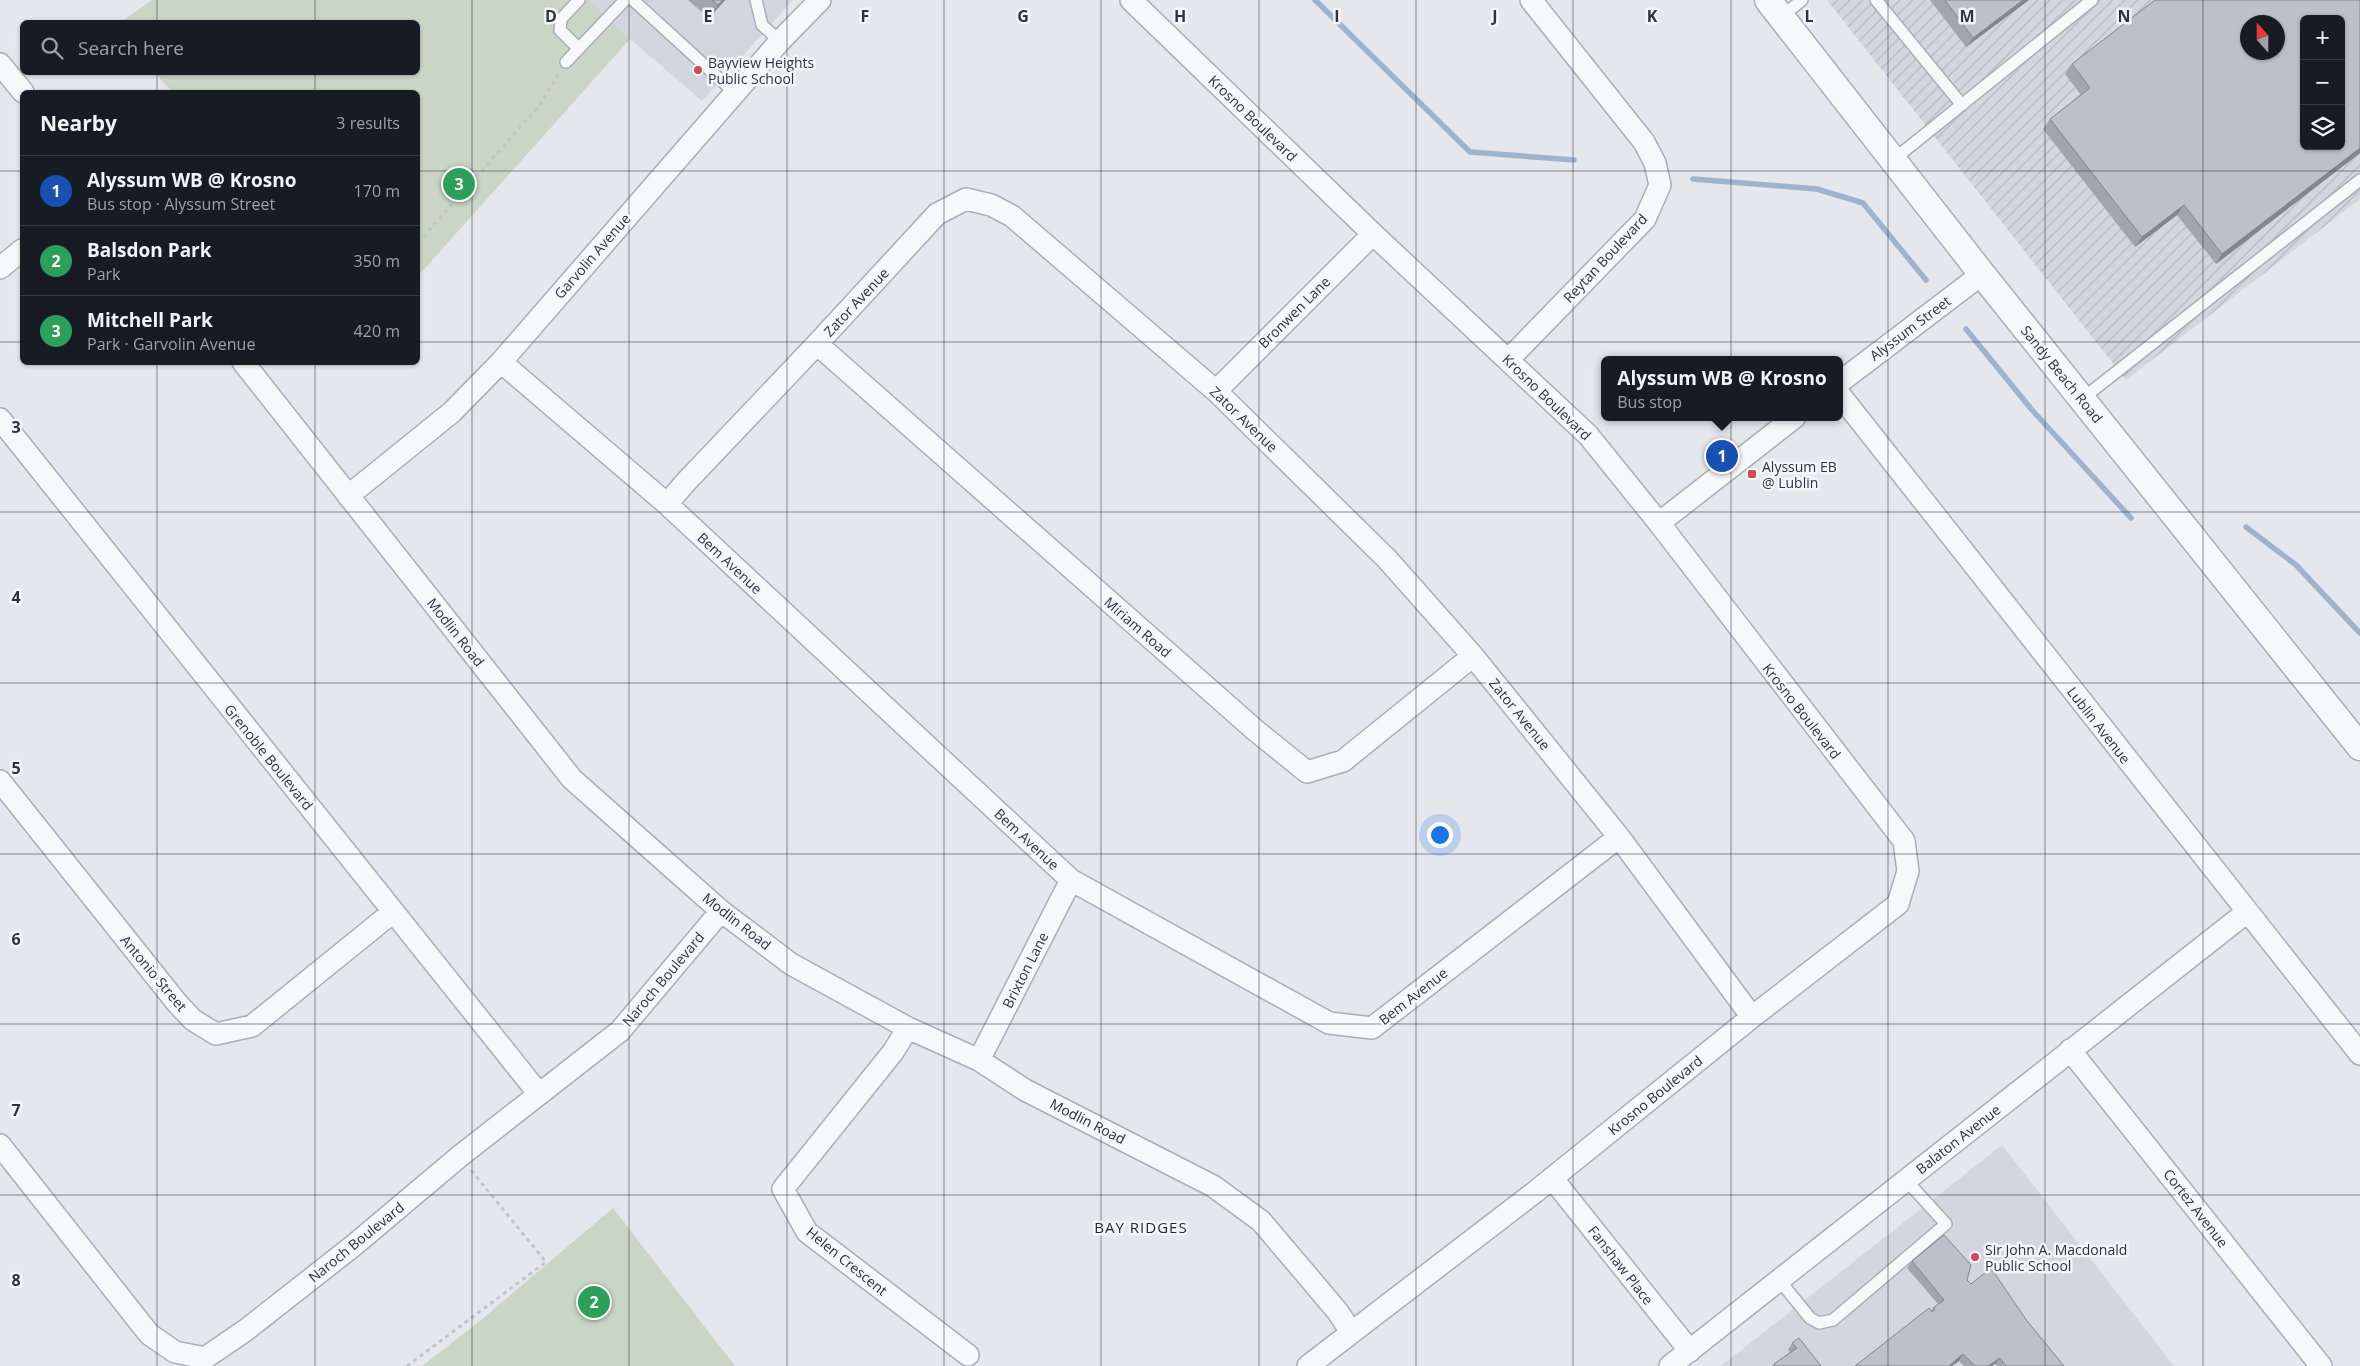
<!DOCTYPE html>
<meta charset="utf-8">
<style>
:root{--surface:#171b24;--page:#242831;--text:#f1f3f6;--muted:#9ea1a6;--line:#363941;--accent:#1a73e8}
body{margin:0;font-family:"Open Sans",sans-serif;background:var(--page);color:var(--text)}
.controls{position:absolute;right:15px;top:15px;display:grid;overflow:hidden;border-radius:8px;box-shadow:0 1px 4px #0004}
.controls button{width:45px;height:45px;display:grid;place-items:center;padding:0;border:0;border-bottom:1px solid var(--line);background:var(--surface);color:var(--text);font:25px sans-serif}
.compass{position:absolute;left:2240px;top:15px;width:45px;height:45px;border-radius:50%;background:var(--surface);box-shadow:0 1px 4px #0004;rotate:339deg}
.you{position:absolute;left:1439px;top:834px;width:18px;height:18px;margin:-12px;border:4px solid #fff;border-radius:50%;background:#1a73e8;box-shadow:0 0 0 8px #1a73e833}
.badge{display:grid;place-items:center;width:32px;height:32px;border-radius:50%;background:var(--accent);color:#fff;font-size:16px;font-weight:700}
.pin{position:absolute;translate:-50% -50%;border:2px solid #fff;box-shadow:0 1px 5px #0006}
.popup{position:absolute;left:1601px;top:356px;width:242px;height:65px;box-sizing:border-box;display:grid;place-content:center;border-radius:8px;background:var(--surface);filter:drop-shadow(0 1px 4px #0005);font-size:16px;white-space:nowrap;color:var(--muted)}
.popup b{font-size:19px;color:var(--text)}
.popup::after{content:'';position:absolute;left:50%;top:100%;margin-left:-10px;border:10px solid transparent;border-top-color:var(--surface)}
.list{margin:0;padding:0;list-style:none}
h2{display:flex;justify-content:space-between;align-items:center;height:65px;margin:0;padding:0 20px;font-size:21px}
h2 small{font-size:16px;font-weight:400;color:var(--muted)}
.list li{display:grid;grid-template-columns:32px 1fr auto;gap:15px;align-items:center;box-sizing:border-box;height:70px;padding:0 20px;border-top:1px solid var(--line)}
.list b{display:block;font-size:19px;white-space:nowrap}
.list p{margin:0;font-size:16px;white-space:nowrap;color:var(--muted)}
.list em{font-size:16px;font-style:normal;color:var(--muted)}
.icon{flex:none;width:28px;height:28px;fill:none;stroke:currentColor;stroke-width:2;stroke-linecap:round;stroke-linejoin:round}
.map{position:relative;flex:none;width:2360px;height:1366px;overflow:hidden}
.search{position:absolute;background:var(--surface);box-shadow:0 1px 4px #0004;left:20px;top:20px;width:400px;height:55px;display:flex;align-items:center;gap:12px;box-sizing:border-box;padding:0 18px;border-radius:8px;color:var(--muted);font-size:19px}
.panel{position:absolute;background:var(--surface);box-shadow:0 1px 4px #0004;left:20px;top:90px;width:400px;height:275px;border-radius:8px}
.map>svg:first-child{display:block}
.built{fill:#d2d6de}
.industrial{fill:url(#industrial-furrows);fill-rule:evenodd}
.green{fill:#c9d6c5}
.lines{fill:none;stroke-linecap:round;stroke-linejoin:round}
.stream{stroke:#9fb4cc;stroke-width:5.5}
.service-casing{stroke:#a9aeb7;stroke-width:14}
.minor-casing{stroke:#a9aeb7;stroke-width:24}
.tertiary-casing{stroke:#a9aeb7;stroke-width:29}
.path{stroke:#c2c5cb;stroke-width:3;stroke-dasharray:4 4;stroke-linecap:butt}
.service{stroke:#f7f8fa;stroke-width:11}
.minor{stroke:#f7f8fa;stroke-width:21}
.tertiary{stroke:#f7f8fa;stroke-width:26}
.wall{fill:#a1a5ae}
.shaded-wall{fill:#83868d}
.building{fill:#bbc0ca;stroke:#83868d;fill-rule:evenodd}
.grid{fill:none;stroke:#2b3445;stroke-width:1;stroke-opacity:0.55}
.poi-dot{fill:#d1495b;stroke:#f4f6f9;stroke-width:2}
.labels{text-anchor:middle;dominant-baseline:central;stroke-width:5;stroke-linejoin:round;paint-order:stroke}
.poi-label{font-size:14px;fill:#2b3445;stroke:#f4f6f9;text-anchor:start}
.street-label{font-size:14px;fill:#2b3445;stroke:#f4f6f9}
.neighbourhood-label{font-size:15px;letter-spacing:1px;fill:#1d2536;stroke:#f4f6f9}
.grid-label{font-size:16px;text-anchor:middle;font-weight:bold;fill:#2b3445;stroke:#f4f6f9;stroke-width:5;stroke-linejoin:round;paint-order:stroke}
</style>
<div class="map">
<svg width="2360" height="1366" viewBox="0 0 2360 1366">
<defs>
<pattern id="industrial-furrows" width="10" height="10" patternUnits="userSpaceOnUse" patternTransform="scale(1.25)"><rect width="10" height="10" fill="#d2d6de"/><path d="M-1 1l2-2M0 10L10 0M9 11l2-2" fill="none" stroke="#b4b8c0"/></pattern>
</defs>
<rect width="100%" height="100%" fill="#e4e7ec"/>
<!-- built -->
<path class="built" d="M589 0H793L702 101 630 39Z
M2002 1145 2174 1366H1721Z"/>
<!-- industrial -->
<path class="industrial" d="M1827 0H2360V199L2126 380ZM2304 19H2341V146H2304ZM2248 22H2278V52H2248Z"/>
<!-- green -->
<path class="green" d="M152 0H589L630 39 418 276V92H172L155 73 418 72V22H121Z
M613 1208 735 1366H422L481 1320Z"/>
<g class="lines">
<!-- stream -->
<path class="stream" d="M1315 0 1470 152 1574 160
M1693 179 1817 189 1863 203 1926 280
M1966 329 2032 410 2131 518
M2246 527 2296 565 2360 633"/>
<!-- service casing -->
<g class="service-casing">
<path id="service" d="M633 0 735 93
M756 0 762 25 780 41
M1876 0 1962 105
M1781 17 1802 0
M578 48 560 30 561 19 579 0
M566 62 625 0
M1893 160 2092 0
M2082 399 2360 180
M1780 1281 1810 1318 1819 1323 1833 1320 1946 1224 1906 1180"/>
</g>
<!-- minor casing -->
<g class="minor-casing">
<path id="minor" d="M1131 0 1373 234 1588 435 1659 523 1904 841 1908 871 1898 904 1752 1017 1535 1192 1308 1366
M0 64 23 92
M0 268 22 250
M817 344 1255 730 1307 772 1343 761 1473 656
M1508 360 1645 219 1660 185 1655 163 1644 142 1531 0
M243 362 572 779 721 911 791 964 908 1028 979 1060 1025 1090 1213 1186 1261 1221 1338 1312 1351 1332
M501 362 667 504 1071 880 1329 1023 1372 1028 1619 837
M1840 382 1982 274
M1216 391 1373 234
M1840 395 2360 1054
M0 419 539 1094
M348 496 452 412 501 362 780 41 820 0
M667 504 685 483 817 344 937 214 966 199 991 205 1012 216 1216 391 1387 559 1473 656 1619 837 1752 1017
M1659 523 1795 417
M0 781 177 1003 193 1020 216 1034 252 1026 393 912
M908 1028 893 1052 783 1189 807 1232 968 1355
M2070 1050 2321 1366
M979 1060 1071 880
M0 1145 149 1334 175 1352 205 1358 246 1330 353 1246 460 1156 620 1031 721 911
M1552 1178 1690 1351
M1670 1366 2247 912"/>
</g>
<!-- tertiary casing -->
<g class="tertiary-casing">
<path id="tertiary" d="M1768 0 1982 274 2360 747"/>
</g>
<!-- path -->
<path class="path" d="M418 243 539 106 559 73
M407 1366 546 1262 471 1170"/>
<!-- service -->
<use href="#service" class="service"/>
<!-- minor -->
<use href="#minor" class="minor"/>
<!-- tertiary -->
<use href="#tertiary" class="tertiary"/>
</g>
<!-- wall -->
<path class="wall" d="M688 0H725L709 18Z
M1930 0H2029L1966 47Z
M2360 0V153L2216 264 2177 215 2135 247 2043 129 2050 119 2081 95 2065 74 2072 64Z
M1912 1261 1967 1280 1971 1284 2027 1321 2064 1366H1997L1995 1364 1992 1366H1964L1959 1361 1952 1366H1855L1931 1311 1933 1308 1938 1304 1907 1268Z
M1792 1343 1821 1366H1772L1774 1364 1790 1352 1788 1350Z"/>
<!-- shaded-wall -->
<path class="shaded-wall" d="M723 0H725L709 18 718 5Z
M2023 0H2029L1966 47 1973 38Z
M2360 148V153L2216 264 2222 254Z
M2184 205 2177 215 2135 247 2142 237Z
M1963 1354 1959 1361 1952 1366H1949Z
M2000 1358 1995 1364 1992 1366H1986Z"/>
<!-- building -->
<path class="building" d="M712 0H723L718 5Z
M1945 0H2023L1973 38Z
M2155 0H2360V148L2222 254 2184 205 2142 237 2050 119 2090 88 2072 64ZM2304 19H2341V146H2304ZM2248 22H2278V52H2248Z
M1944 1235 1971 1265 1967 1280 1971 1284 1991 1268 2027 1321 2064 1366H2006L2000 1358 1988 1366H1975L1963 1354 1949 1366H1855L1929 1308 1932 1312 1935 1309 1933 1308 1944 1300 1912 1261Z
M1799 1338 1821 1366H1775L1774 1364 1797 1348 1792 1343Z"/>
<!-- grid -->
<path class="grid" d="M157 0V22M315 0V22M472 0V1366M629 0V1366M787 0V1366M944 0V1366M1101 0V1366M1259 0V1366M1416 0V1366M1573 0V1366M1731 0V1366M1888 0V1366M2045 0V1366M2203 0V1366M157 72V92M315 72V92M0 171H22M418 171H2360M0 342H22M418 342H2360M157 362V1366M315 362V1366M0 512H2360M0 683H2360M0 854H2360M0 1024H2360M0 1195H2360"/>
<!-- markers -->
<g class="poi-dot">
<circle cx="698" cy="70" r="5"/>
<rect x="1747" y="469" width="10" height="10" rx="2.5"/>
<circle cx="1975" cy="1257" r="5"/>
</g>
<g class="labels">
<!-- poi labels -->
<g class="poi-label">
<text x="708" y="62">Bayview Heights<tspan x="708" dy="16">Public School</tspan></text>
<text x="1762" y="466">Alyssum EB<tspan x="1762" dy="16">@ Lublin</tspan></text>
<text x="1985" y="1249">Sir John A. Macdonald<tspan x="1985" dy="16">Public School</tspan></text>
</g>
<!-- street labels -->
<g class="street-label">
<text transform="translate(1253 118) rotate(44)">Krosno Boulevard</text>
<text transform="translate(592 256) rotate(-49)">Garvolin Avenue</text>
<text transform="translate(1605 258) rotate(-47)">Reytan Boulevard</text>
<text transform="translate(856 302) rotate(-47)">Zator Avenue</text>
<text transform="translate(1294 312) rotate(-45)">Bronwen Lane</text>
<text transform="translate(1910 328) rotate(-37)">Alyssum Street</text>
<text transform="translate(2062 374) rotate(51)">Sandy Beach Road</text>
<text transform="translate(1547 397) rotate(44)">Krosno Boulevard</text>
<text transform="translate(1244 419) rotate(44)">Zator Avenue</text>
<text transform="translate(730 563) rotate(43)">Bem Avenue</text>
<text transform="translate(1138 627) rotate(41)">Miriam Road</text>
<text transform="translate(456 632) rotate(52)">Modlin Road</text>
<text transform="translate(1802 711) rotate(52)">Krosno Boulevard</text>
<text transform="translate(1520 714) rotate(51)">Zator Avenue</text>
<text transform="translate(2099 725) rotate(52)">Lublin Avenue</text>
<text transform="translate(269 757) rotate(51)">Grenoble Boulevard</text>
<text transform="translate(1027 839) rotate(43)">Bem Avenue</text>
<text transform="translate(737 921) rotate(38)">Modlin Road</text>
<text transform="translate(1025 970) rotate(-63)">Brixton Lane</text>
<text transform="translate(154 973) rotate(50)">Antonio Street</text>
<text transform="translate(663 979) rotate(-50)">Naroch Boulevard</text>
<text transform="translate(1413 996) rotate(-38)">Bem Avenue</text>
<text transform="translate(1655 1095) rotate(-39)">Krosno Boulevard</text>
<text transform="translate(1088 1121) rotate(27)">Modlin Road</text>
<text transform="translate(1958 1139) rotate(-38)">Balaton Avenue</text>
<text transform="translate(2196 1208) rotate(52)">Cortez Avenue</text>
<text transform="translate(356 1242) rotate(-39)">Naroch Boulevard</text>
<text transform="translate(847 1261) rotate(39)">Helen Crescent</text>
<text transform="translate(1621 1265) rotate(52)">Fanshaw Place</text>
</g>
<!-- neighbourhood labels -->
<g class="neighbourhood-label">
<text x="1141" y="1227">BAY RIDGES</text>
</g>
</g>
<g class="grid-label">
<text x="551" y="22">D</text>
<text x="708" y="22">E</text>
<text x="865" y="22">F</text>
<text x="1023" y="22">G</text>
<text x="1180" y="22">H</text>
<text x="1337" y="22">I</text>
<text x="1495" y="22">J</text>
<text x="1652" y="22">K</text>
<text x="1809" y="22">L</text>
<text x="1967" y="22">M</text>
<text x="2124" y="22">N</text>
<text x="16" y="433">3</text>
<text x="16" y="603">4</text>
<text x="16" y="774">5</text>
<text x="16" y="945">6</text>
<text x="16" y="1116">7</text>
<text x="16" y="1286">8</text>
</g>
</svg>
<div class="controls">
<button>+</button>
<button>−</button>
<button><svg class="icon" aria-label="layers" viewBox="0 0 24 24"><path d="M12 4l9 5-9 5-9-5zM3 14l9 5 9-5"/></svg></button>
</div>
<svg class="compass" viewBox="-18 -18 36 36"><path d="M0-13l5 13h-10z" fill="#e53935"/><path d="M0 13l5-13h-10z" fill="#9ea1a6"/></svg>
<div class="you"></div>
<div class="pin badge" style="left:1722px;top:456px;background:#1a4fb4">1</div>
<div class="popup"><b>Alyssum WB @ Krosno</b>Bus stop</div>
<div class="pin badge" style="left:594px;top:1302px;background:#2e9e5b">2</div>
<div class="pin badge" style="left:459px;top:184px;background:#2e9e5b">3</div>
<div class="search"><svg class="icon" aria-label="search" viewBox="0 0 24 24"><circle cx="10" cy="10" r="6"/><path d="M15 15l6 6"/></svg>Search here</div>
<section class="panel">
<h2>Nearby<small>3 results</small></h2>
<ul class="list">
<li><span class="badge" style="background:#1a4fb4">1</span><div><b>Alyssum WB @ Krosno</b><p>Bus stop · Alyssum Street</p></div><em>170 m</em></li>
<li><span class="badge" style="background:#2e9e5b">2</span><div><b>Balsdon Park</b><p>Park</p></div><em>350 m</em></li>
<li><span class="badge" style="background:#2e9e5b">3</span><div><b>Mitchell Park</b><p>Park · Garvolin Avenue</p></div><em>420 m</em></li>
</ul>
</section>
</div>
